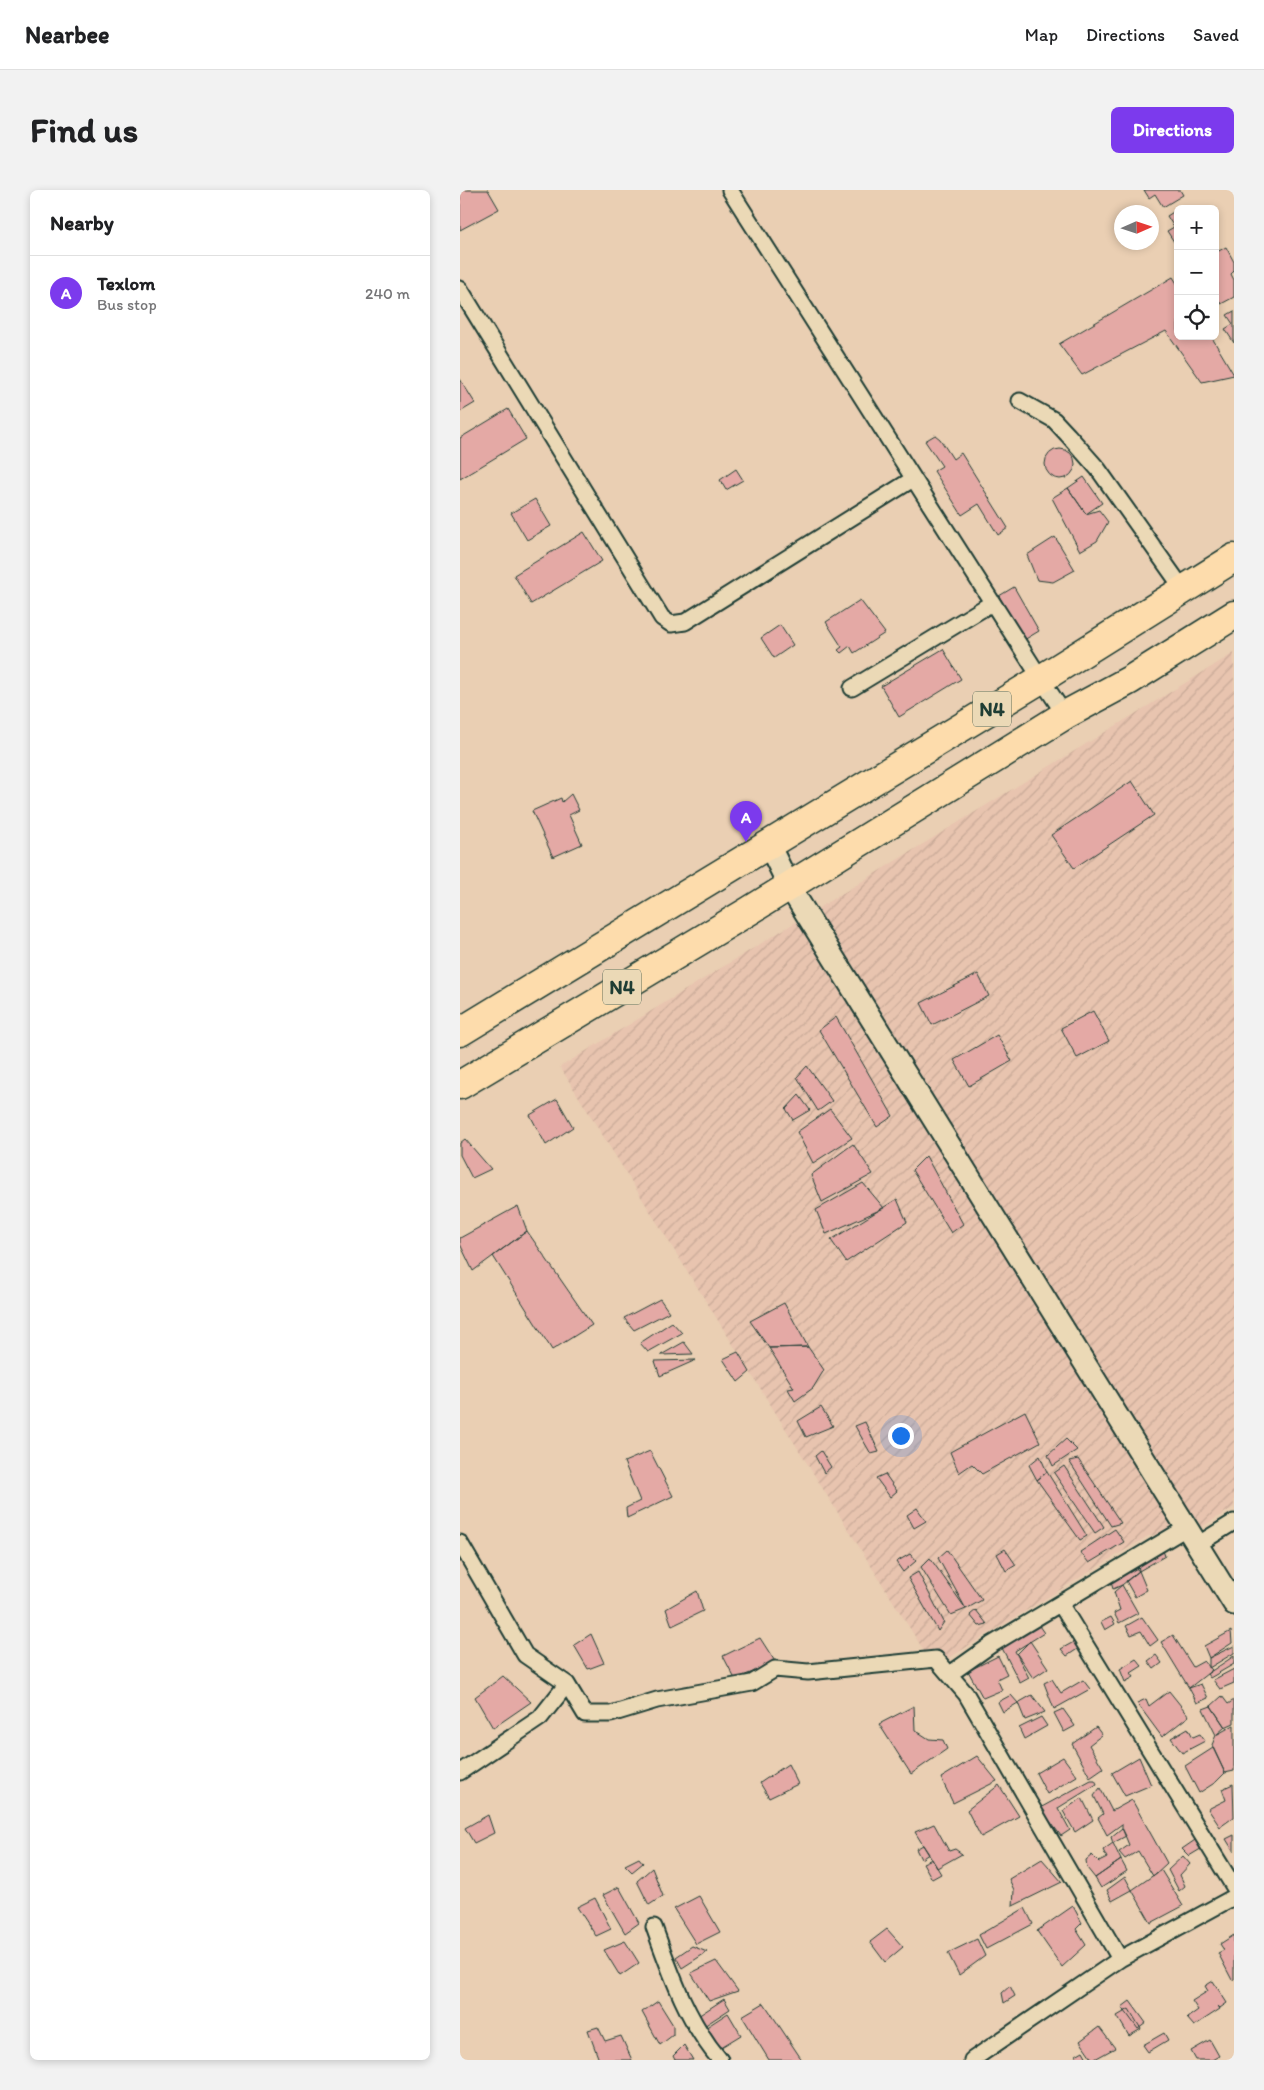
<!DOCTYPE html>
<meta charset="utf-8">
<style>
:root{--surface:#fff;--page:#f2f2f2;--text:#202124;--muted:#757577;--line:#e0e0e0;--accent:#7c3aed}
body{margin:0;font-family:Itim,sans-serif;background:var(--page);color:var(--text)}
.controls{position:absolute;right:15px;top:15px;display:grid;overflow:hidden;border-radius:8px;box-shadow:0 2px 8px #0003}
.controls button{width:45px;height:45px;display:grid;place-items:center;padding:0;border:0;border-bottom:1px solid var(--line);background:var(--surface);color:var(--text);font:25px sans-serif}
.compass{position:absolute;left:654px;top:15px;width:45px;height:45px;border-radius:50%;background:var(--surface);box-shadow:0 2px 8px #0003;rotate:87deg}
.you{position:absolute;left:440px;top:1245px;width:18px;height:18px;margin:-12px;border:4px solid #fff;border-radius:50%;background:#1a73e8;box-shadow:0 0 0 8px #1a73e833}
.badge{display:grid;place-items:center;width:32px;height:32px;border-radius:50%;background:var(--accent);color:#fff;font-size:16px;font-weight:700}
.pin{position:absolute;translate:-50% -41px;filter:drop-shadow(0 1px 2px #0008)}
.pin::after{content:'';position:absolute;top:26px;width:18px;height:15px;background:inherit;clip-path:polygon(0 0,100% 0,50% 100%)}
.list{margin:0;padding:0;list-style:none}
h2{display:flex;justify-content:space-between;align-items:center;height:65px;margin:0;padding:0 20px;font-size:21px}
h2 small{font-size:16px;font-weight:400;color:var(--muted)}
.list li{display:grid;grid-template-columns:32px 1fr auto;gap:15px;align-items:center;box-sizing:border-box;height:75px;padding:0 20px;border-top:1px solid var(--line)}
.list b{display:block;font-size:19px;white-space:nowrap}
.list p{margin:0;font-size:16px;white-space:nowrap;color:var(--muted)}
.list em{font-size:16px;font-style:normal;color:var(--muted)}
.icon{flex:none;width:28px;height:28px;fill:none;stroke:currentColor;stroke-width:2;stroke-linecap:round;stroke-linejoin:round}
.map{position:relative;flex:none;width:774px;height:1870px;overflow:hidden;border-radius:8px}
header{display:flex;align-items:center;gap:30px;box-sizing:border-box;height:70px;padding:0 25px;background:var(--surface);border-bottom:1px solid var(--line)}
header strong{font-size:24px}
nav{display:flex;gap:28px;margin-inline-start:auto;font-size:18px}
.intro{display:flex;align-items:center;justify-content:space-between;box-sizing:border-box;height:120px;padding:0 30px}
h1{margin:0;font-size:35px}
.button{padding:12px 22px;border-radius:8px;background:var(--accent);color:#fff;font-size:18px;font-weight:700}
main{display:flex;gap:30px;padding:0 30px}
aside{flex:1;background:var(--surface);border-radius:8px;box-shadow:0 2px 8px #0003}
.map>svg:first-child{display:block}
.industrial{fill:url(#industrial-furrows)}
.building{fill:#e4a9a5;stroke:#1f3d34}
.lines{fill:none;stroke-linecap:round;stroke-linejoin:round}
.street-casing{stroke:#1f3d34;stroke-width:19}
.secondary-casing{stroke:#1f3d34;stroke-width:25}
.highway-casing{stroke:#1f3d34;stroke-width:31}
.street{stroke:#ebd9b6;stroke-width:15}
.secondary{stroke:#ebd9b6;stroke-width:21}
.highway{stroke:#fddcac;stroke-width:28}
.labels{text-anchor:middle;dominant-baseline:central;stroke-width:5;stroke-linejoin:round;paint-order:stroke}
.shield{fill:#ebd9b6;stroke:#5c6c5b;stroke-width:1}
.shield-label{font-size:20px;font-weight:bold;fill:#1f3d34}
</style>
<header>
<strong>Nearbee</strong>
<nav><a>Map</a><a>Directions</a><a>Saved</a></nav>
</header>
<div class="intro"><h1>Find us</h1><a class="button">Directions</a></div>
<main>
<aside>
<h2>Nearby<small></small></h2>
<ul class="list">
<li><span class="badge">A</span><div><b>Texlom</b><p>Bus stop</p></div><em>240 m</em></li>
</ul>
</aside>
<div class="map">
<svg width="774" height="1870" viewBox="0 0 774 1870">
<defs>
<pattern id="industrial-furrows" width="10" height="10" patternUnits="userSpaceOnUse" patternTransform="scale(1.25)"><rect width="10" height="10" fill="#e8c4af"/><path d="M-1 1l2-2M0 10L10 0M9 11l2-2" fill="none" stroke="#c7a997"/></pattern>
</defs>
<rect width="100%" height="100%" fill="#eacfb3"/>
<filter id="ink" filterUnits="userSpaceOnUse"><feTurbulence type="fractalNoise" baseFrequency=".02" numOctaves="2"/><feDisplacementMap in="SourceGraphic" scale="10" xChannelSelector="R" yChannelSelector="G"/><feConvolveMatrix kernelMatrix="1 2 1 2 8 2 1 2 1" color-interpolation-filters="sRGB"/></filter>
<g filter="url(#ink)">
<!-- industrial -->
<path class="industrial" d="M774 463V1317L740 1338 688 1346 474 1477 100 877Z"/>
<!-- building -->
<path class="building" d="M0 0H28L39 19 0 40Z
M684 0H720L723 5 703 17 695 4 689 8Z
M718 19V58L707 41 714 37 707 26Z
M766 57 774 72V81L771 84 774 90V107L761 114 755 104V63Z
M713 87 718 95V146H751L774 185 742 192 706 141 622 185 599 154Z
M774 121V153L765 139 773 134 767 125Z
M0 189 15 213 0 222Z
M48 219 66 249 0 289V248Z
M475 245 480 249 493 269 501 263 548 338 538 345 519 314 502 325 474 281 482 276 465 251Z
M585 274a15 15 0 1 1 30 0a15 15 0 1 1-30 0Z
M276 279 283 290 266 300 260 290Z
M624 287 642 313 626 324 608 298Z
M608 298 626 324 639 320 648 332 637 351 620 361 592 308Z
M75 309 91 336 67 350 51 323Z
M124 342 142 371 71 414 54 385Z
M595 347 615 380 593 392 577 390 567 365Z
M554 397 579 441 564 450 539 406Z
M400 410 425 443 394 463 390 456 381 463 378 460 382 457 366 432Z
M320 435 333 455 314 468 301 448Z
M483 459 501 489 439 527 421 496Z
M672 591 694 625 614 678 591 645Z
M111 604 119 620 109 625 122 654 93 667 72 621 101 608 102 612Z
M518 784 529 806 472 835 461 813Z
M633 821 649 851 617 868 601 838Z
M376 827 433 926 417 937 359 840Z
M537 845 552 871 509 896 494 870Z
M347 876 372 911 358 921 337 887Z
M339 905 350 920 333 930 326 919Z
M97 909 113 937 86 955 70 925Z
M370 919 392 948 353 973 337 942Z
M5 949 31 979 12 988 0 965V953Z
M393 954 413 984 362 1012 351 985Z
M466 966 503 1034 491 1043 452 980Z
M403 993 424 1018 366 1044 356 1020Z
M437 1009 447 1032 386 1072 371 1050Z
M58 1016 67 1041 13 1081 0 1054V1048Z
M67 1041 132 1135 92 1160 33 1066Z
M200 1109 209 1122 174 1140 164 1128Z
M324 1113 348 1157 309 1158 290 1131Z
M212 1132 222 1143 188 1162 180 1153Z
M224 1152 233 1164 201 1165Z
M348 1157 364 1180 353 1198 335 1211 328 1199 334 1198 309 1158Z
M278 1162 290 1182 278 1192 263 1169Z
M236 1170 200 1186 195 1171Z
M361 1217 373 1236 346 1247 338 1231Z
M565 1221 580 1252 522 1284 512 1274 499 1283 490 1262Z
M405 1232 419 1262 411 1264 395 1236Z
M606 1249 617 1260 593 1276 588 1265Z
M190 1261 213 1306 167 1328 166 1318 180 1311 164 1272Z
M361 1261 371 1277 364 1283 355 1266Z
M580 1266 587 1282 577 1290 569 1275Z
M618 1269 661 1333 651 1336 609 1271Z
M604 1276 644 1337 635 1343 594 1283Z
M587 1282 627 1346 620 1350 577 1290Z
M425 1284 437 1301 430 1307 416 1288Z
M457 1318 466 1331 454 1338 447 1325Z
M655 1339 664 1352 629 1373 620 1362Z
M702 1358 705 1366 679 1381 678 1374Z
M545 1359 556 1375 546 1381 537 1364Z
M487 1360 522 1410 506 1419 478 1368Z
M450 1364 456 1371 443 1382 436 1372Z
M470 1368 506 1419 491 1425 461 1377Z
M673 1376 679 1381 662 1395 653 1399 651 1392 658 1384Z
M679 1381 687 1400 675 1407 666 1391Z
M458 1382 484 1432 478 1441 448 1388Z
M662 1395 678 1423 659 1433 654 1423 660 1420 654 1402Z
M237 1401 243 1421 212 1436 206 1419Z
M516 1420 527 1434 519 1436 510 1425Z
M651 1427 655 1434 645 1440 641 1432Z
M682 1427 698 1450 690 1456 681 1441 671 1445 666 1436Z
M577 1433 584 1443 555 1461 569 1488 560 1493 542 1458Z
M771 1441 772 1453 749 1468 744 1456Z
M131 1444 144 1473 128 1479 114 1455Z
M713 1445 733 1477 744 1471 752 1480 729 1498 701 1452Z
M300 1448 316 1473 275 1489 263 1466Z
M621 1448 622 1456 607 1466 601 1459Z
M570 1451 588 1478 573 1488 557 1464Z
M774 1456V1463L749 1478V1468Z
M696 1465 702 1473 694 1479 688 1471Z
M538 1466 547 1484 537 1489 542 1500 523 1508 508 1481Z
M774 1466V1474L750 1488 747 1484Z
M676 1469 682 1476 671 1483 674 1487 665 1492 660 1479Z
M774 1479V1493L760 1499 753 1490Z
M43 1486 71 1512 33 1538 15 1507Z
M592 1489 601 1503 623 1490 630 1499 594 1519 584 1493Z
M741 1494 748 1508 737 1513 729 1498Z
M709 1501 729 1526 702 1547 677 1513 686 1509 689 1516Z
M551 1505 558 1513 543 1522 538 1512Z
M572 1505 585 1522 565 1530 558 1513Z
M762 1506 768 1514 774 1510V1533L765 1537 751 1516Z
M454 1516 455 1540 469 1549 483 1550 487 1559 451 1584 419 1534Z
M751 1516 765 1537 756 1545 743 1519Z
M603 1519 615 1536 604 1542 594 1523Z
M581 1527 587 1536 564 1549 559 1538Z
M774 1535V1581L765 1583 752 1555 756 1545Z
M636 1537 642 1545 629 1555 643 1578 630 1587 612 1554Z
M728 1538 733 1547 740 1544 745 1551 722 1563 711 1548Z
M753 1558 765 1583 756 1592 739 1603 725 1576Z
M517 1566 537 1591 493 1613 481 1588Z
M603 1567 617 1586 587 1604 576 1583Z
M679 1567 691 1595 665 1606 652 1583Z
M328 1574 338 1594 309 1608 300 1593Z
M631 1590H635L637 1594 598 1618 610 1640 601 1646 580 1618Z
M773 1594 774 1627 760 1637 748 1619 766 1610 762 1599Z
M539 1595 559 1626 521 1647 507 1620Z
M640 1598 652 1621 672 1610 707 1673 693 1686 678 1661 665 1669 659 1662 669 1655 662 1638V1634L647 1645 638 1628 643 1624 634 1606Z
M622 1608 633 1630 615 1642 603 1621Z
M28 1625 34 1643 14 1653 5 1638Z
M474 1634 489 1661 495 1659 502 1664 477 1678 455 1642Z
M662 1638 666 1646 653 1653 651 1647Z
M774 1645V1662L766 1649Z
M738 1648 744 1657 729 1666 722 1659Z
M653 1653 661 1670 635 1688 627 1678 626 1670 632 1665 639 1672 647 1668 643 1660Z
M463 1655 469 1664 461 1669 456 1659Z
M723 1666 730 1674 720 1685 725 1696 719 1701 708 1680Z
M179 1668 183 1673 172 1682 165 1675Z
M472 1669 481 1684 472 1689 463 1673Z
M582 1669 602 1692 553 1716 554 1700 549 1689Z
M661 1670 667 1681 641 1698 635 1688Z
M192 1678 203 1706 189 1715 177 1691Z
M701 1680 723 1716 691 1733 672 1700Z
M665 1687 672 1700 652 1711 647 1700Z
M159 1697 179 1733 165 1743 143 1705Z
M239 1706 260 1742 236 1754 214 1719Z
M135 1708 151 1739 136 1746 117 1717Z
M613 1716 622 1733 616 1739 626 1755 602 1777 577 1741Z
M565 1718 573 1734 526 1759 519 1745Z
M427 1739 443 1757 425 1772 410 1752Z
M774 1745V1789L772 1790 758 1763 764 1760 760 1754Z
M517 1749 525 1766 499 1785 488 1763Z
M165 1751 179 1773 160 1786 144 1760Z
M232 1756 247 1762 222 1778 216 1767Z
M256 1771 278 1801 249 1811 231 1783Z
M753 1791 767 1813 760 1818 758 1816 760 1819 734 1836 727 1828 738 1820 732 1811 748 1801 745 1796Z
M550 1796 555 1806 544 1813 542 1803Z
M264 1809 270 1819 244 1836 238 1826Z
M198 1811 213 1835V1845L200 1855 182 1822Z
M670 1811 686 1833 678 1839 662 1817Z
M304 1813 342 1870H309L282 1826Z
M669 1819 681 1839 669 1846 657 1826Z
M268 1823 281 1845 258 1859 245 1838Z
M138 1837 145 1851 161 1846 172 1870H139L128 1840Z
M639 1837 655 1858 633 1870 620 1851Z
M704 1843 708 1850 688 1862 683 1855Z
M750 1850 759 1866 752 1870H736L731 1861Z
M224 1855 233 1870H215L213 1866Z
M623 1861 628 1870H619L616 1865Z"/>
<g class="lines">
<!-- street casing -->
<g class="street-casing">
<path id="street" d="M270 0 581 489 605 525
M0 99 202 428 211 434 225 432 453 289
M560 211 594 230 608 245 638 279 723 399
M392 498 532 413
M0 1353 65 1465 107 1494 125 1524H151L197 1510 292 1493 315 1479 348 1482 476 1469 506 1504 660 1769
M737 1355 774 1332
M601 1415 774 1697
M490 1484 531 1455 726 1338
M0 1582 80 1528 107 1494
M194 1737C211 1784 227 1831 260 1870
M512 1870 660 1769 774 1707"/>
</g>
<!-- secondary casing -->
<g class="secondary-casing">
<path id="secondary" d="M309 655 329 696 774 1414"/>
</g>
<!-- highway casing -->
<g class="highway-casing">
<path id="highway" d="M0 842 581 489 774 368
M0 895 289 721 605 525 670 490 774 425"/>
</g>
<!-- street -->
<use href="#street" class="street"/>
<!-- secondary -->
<use href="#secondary" class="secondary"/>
<!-- highway -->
<use href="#highway" class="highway"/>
</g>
</g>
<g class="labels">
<!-- shield labels -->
<g class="shield">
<rect x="513" y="501.5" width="38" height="35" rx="4"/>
<rect x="143" y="779.5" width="38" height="35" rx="4"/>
</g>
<g class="shield-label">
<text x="532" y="519">N4</text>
<text x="162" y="797">N4</text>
</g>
</g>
</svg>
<div class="controls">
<button>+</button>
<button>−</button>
<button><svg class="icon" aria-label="locate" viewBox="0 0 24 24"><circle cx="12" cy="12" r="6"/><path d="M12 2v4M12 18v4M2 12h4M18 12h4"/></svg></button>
</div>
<svg class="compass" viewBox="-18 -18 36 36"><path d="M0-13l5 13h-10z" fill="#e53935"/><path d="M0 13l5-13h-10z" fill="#757577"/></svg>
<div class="you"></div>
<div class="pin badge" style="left:286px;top:652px">A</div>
</div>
</main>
